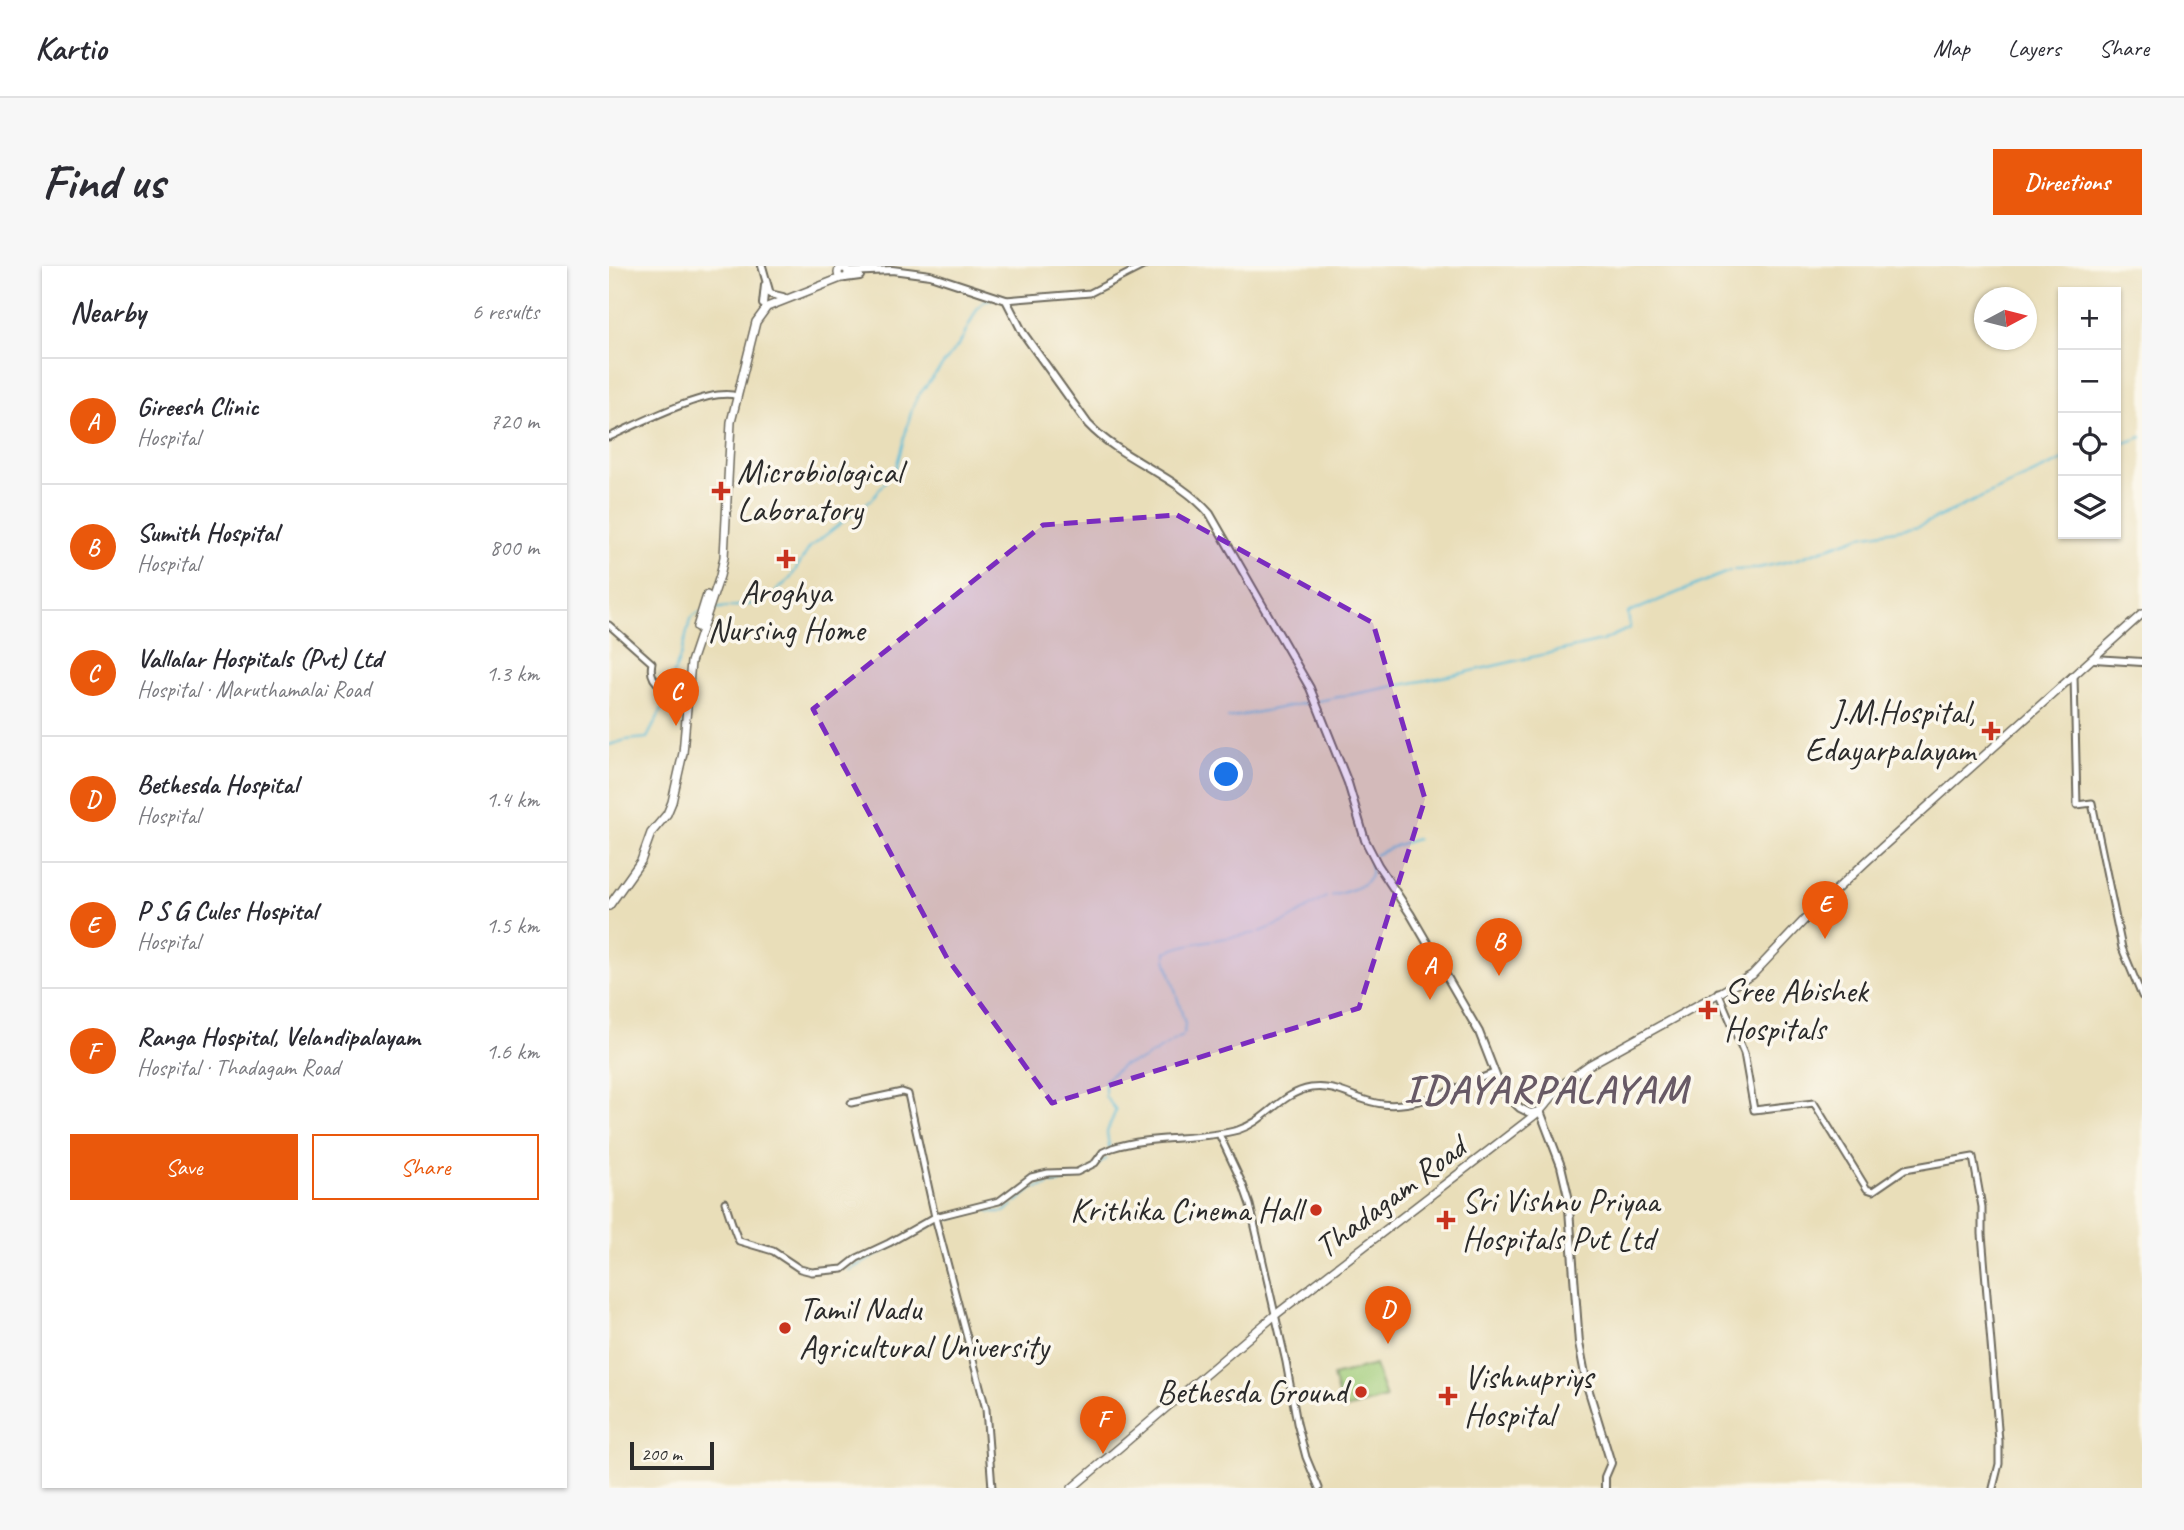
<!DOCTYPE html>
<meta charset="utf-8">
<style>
:root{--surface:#fff;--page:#f7f7f7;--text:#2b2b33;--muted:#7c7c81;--line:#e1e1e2;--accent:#ea580c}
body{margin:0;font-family:Caveat,sans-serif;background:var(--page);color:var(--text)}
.controls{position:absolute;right:21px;top:21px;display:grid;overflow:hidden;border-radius:0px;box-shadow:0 2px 5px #0004}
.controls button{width:63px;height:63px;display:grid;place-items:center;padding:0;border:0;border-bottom:2px solid var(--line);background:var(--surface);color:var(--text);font:35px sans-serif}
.compass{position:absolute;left:1365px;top:21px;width:63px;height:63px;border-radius:50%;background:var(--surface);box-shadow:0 2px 5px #0004;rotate:83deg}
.scale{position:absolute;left:21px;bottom:18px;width:84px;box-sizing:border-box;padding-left:7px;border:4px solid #2b2b2b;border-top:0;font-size:19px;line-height:24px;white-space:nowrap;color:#2b2b2b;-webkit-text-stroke:5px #fbf7ec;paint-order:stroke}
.you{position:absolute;left:618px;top:509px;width:24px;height:24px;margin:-18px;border:5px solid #fff;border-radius:50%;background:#1a73e8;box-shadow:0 0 0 10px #1a73e833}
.badge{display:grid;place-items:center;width:46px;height:46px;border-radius:50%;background:var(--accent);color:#fff;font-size:23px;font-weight:700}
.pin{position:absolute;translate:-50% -58px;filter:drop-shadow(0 2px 4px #0008)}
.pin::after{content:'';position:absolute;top:37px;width:24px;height:21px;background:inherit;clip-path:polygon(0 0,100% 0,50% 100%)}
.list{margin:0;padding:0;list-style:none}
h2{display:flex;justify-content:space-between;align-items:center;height:91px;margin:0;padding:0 28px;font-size:30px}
h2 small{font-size:23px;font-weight:400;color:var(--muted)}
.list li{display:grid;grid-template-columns:46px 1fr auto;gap:21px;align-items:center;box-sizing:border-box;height:126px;padding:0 28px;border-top:2px solid var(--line)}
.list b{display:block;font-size:26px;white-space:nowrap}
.list p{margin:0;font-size:23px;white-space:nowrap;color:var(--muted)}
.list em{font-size:23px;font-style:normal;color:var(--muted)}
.actions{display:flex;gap:14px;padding:21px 28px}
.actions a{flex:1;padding:16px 0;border:2px solid var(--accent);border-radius:0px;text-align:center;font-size:24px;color:var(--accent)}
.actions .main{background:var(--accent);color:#fff}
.icon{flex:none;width:38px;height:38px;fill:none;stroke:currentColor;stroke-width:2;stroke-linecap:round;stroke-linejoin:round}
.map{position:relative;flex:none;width:1533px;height:1222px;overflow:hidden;border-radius:0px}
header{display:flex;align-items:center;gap:42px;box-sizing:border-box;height:98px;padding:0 35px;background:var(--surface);border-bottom:2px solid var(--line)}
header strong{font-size:33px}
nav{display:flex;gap:38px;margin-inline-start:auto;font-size:24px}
.intro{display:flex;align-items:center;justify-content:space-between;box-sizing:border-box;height:168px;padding:0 42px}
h1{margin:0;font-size:49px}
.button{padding:18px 32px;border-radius:0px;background:var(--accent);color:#fff;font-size:24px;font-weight:700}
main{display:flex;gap:42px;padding:0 42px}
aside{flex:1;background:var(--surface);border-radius:0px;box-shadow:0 2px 5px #0004}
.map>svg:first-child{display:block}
.grass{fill:#a0cc79;stroke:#667c52;stroke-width:2}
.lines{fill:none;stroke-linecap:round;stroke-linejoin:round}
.stream{stroke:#5abcd9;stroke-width:2}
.tertiary-casing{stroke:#6e6a5d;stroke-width:9}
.secondary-casing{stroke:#6e6a5d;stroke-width:10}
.primary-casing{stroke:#6e6a5d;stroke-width:10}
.tertiary{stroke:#fff;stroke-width:5}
.secondary{stroke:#fff;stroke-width:6}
.primary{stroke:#fff;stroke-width:7}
.marked{fill:#7b2cbf;fill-opacity:0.2;stroke:#7b2cbf;stroke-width:5;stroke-dasharray:14 9;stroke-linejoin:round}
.poi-dot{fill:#c8321e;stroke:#fbf7ec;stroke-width:2.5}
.labels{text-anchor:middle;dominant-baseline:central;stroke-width:7;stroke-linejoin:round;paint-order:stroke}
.poi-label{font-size:33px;fill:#2b2b2b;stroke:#fbf7ec;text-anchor:start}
.street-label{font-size:33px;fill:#2b2b2b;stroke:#fbf7ec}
.district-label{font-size:40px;font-weight:bold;letter-spacing:2px;fill:#685a66;stroke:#fbf7ec}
</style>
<header>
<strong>Kartio</strong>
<nav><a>Map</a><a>Layers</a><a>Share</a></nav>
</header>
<div class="intro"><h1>Find us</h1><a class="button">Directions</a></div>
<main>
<aside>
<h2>Nearby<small>6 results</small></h2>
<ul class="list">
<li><span class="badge">A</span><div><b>Gireesh Clinic</b><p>Hospital</p></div><em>720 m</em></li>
<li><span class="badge">B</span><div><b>Sumith Hospital</b><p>Hospital</p></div><em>800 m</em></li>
<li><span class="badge">C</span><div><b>Vallalar Hospitals (Pvt) Ltd</b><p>Hospital · Maruthamalai Road</p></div><em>1.3 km</em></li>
<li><span class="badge">D</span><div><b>Bethesda Hospital</b><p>Hospital</p></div><em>1.4 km</em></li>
<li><span class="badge">E</span><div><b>P S G Cules Hospital</b><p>Hospital</p></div><em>1.5 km</em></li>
<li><span class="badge">F</span><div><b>Ranga Hospital, Velandipalayam</b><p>Hospital · Thadagam Road</p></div><em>1.6 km</em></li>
</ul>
<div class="actions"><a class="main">Save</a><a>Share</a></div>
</aside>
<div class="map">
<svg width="1533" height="1222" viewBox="0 0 1533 1222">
<rect width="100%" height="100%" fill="#fbf7ec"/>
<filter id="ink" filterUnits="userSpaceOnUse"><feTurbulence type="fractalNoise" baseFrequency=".0143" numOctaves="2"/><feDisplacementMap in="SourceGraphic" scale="14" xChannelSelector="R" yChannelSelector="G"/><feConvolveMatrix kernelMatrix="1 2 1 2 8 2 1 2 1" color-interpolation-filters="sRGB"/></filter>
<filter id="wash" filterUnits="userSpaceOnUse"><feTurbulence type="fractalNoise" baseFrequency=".00686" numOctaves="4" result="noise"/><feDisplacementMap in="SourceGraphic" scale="28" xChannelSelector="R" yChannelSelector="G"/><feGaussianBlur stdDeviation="1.57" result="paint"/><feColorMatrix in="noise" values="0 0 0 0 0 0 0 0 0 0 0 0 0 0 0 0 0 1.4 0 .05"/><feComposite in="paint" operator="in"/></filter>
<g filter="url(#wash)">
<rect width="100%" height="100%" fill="#e9deb9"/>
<!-- grass -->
<path class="grass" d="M766 1099 777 1132 733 1144 724 1110Z"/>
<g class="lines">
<!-- stream -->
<path class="stream" d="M1507 180 1533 171
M1125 304 1145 303 1185 294 1252 270 1310 260 1454 194
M103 343 153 337 181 313 201 281 262 234 287 202 303 143 309 130 351 77 368 43 376 34 382 33
M58 421C70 400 76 377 81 353L91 346
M709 435 854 407 993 375 1021 362 1019 347 1121 305
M619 452 702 436
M0 479 17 474 38 472 55 439 57 426
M766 589 788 579 808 573
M722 630C733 627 759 621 762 608 763 604 761 600 761 596
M651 666 678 655 717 631
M575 767 576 758 557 693V686C586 674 617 673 647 667
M500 881 498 866 507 844 496 830V814L514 799 533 794 573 770
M472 911 497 893
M443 918 466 913
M428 922 440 919
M407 936 425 922
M366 944 376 942 382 946
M384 946H395L404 939
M352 950 363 945
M331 955 350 951
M240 1004 324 958"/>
</g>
</g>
<g filter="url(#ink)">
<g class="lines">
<!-- tertiary casing -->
<g class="tertiary-casing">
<path id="tertiary" d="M397 34 481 27 534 0
M0 171C27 159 101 120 128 130
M0 359 43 397C38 419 60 426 79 428
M1465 410 1468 539 1483 537 1513 682 1533 730
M1109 726 1135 787 1145 844 1205 837 1258 923 1264 925 1296 903 1364 891 1373 941V968L1390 1175V1198L1384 1222
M242 837 293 826 299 828 326 951 377 1143 383 1222
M610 868 634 919 641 939 677 1096 688 1157 697 1191 710 1222
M116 936C119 945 127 971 130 975L164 985 191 1003 203 1006 234 1003 248 992 280 977 326 951 390 935 422 911 439 907 468 906 486 897 494 886 503 882C544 869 588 875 629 864 658 855 671 827 702 822 729 818 747 835 773 838 808 843 853 819 885 807"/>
</g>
<!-- secondary casing -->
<g class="secondary-casing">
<path id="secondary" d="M153 0 161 28 174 31
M239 6 283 4 321 9 397 34 414 67 479 158C514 195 568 209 601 248L701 422 739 517 756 574 769 599 802 649 870 766 893 825 911 842 921 847 931 845 952 900 959 930 970 1077 978 1119 1002 1197 996 1211V1222
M236 12 251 10
M154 38 156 19
M1485 393 1533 396"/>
</g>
<!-- primary casing -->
<g class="primary-casing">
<path id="primary" d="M229 7a5 5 0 1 1 10 0a5 5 0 1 1-10 0Z
M88 361 98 329
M0 640 32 595 42 567 58 548 63 536 74 487 82 396 111 310 115 291 122 156 147 56 158 41 232 12
M463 1222 665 1050 931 845 954 818 980 799 1143 709 1199 650 1260 593 1533 348"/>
</g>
<!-- tertiary -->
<use href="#tertiary" class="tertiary"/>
<!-- secondary -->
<use href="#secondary" class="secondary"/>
<!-- primary -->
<use href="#primary" class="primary"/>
</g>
</g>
<!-- marked area -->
<path class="marked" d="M568 249 764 357 816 533 750 742 443 837 338 692 204 443 434 259Z"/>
<!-- markers -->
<g class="poi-dot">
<path d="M108.5 214.5h7v7h7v7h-7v7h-7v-7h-7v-7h7z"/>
<path d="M173.5 282.5h7v7h7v7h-7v7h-7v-7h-7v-7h7z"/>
<path d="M1378.5 454.5h7v7h7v7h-7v7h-7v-7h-7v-7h7z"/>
<path d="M1095.5 733.5h7v7h7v7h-7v7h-7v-7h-7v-7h7z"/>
<circle cx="707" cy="944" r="7"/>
<path d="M833.5 943.5h7v7h7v7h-7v7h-7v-7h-7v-7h7z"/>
<circle cx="176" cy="1062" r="7"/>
<circle cx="752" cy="1126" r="7"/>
<path d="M835.5 1119.5h7v7h7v7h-7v7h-7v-7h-7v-7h7z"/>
</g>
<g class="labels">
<!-- poi labels -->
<g class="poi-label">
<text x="128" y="206">Microbiological<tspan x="128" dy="38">Laboratory</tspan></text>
<text x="177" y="326" text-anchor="middle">Aroghya<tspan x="177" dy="38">Nursing Home</tspan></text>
<text x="1366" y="446" text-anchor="end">J.M.Hospital,<tspan x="1366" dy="38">Edayarpalayam</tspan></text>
<text x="1115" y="725">Sree Abishek<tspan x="1115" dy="38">Hospitals</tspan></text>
<text x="853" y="935">Sri Vishnu Priyaa<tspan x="853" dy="38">Hospitals Pvt Ltd</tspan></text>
<text x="693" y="944" text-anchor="end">Krithika Cinema Hall</text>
<text x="190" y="1043">Tamil Nadu<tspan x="190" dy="38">Agricultural University</tspan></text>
<text x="855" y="1111">Vishnupriys<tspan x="855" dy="38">Hospital</tspan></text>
<text x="738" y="1126" text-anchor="end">Bethesda Ground</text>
</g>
<!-- street labels -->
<g class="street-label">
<text transform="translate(781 931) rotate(-37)">Thadagam Road</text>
</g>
<!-- district labels -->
<g class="district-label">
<text x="937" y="823">IDAYARPALAYAM</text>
</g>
</g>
</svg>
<div class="controls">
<button>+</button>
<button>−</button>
<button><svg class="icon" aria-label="locate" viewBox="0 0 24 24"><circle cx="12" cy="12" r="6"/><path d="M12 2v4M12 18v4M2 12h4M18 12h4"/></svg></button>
<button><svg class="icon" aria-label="layers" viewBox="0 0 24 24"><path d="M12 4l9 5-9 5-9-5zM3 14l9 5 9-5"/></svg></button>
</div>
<svg class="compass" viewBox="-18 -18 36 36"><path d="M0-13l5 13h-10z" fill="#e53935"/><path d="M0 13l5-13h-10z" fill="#7c7c81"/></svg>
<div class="scale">200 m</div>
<div class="you"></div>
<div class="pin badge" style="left:821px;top:734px">A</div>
<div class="pin badge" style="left:890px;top:710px">B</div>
<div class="pin badge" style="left:67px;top:460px">C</div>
<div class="pin badge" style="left:779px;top:1078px">D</div>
<div class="pin badge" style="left:1216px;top:673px">E</div>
<div class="pin badge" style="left:494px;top:1188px">F</div>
</div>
</main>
